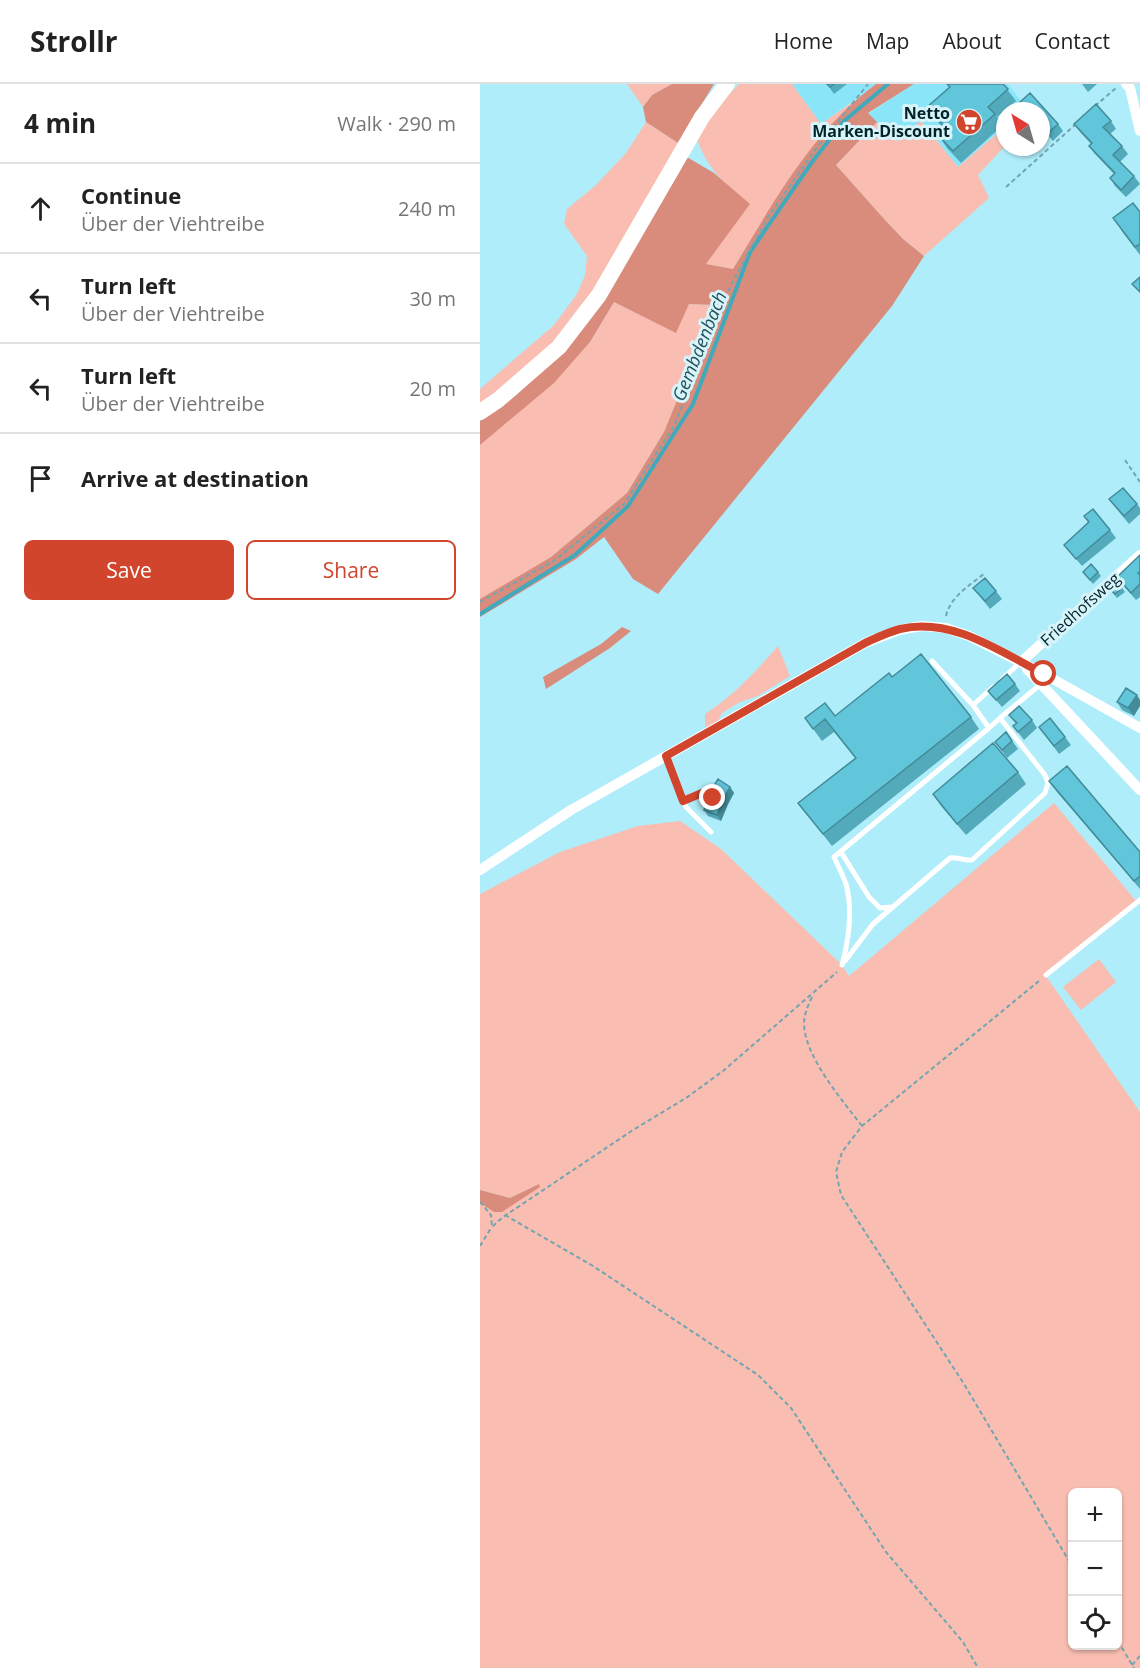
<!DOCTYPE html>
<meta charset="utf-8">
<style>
:root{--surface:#fff;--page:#f2f2f2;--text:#222;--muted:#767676;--line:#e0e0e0;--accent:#d0452c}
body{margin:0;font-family:"Open Sans",sans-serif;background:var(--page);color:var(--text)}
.controls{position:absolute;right:18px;bottom:18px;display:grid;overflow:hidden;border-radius:9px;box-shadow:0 2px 4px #0004}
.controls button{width:54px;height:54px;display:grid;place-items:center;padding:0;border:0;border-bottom:2px solid var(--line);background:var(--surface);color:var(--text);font:30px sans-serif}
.compass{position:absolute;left:516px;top:18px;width:54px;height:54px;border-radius:50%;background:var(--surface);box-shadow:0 2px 4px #0004;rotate:323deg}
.stop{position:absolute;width:18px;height:18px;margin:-14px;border:4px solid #d0452c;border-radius:50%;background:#fff}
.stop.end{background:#d0452c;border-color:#fff;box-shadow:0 2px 6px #0008}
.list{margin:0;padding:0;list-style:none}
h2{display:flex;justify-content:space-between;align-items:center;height:78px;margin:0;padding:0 24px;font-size:26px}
h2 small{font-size:20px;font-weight:400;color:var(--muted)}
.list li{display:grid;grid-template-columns:39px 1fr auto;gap:18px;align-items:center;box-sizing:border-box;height:90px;padding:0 24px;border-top:2px solid var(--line)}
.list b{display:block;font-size:22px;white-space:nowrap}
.list p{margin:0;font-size:20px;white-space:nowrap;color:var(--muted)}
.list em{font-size:20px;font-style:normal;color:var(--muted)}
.actions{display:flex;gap:12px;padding:18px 24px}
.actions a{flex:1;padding:14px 0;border:2px solid var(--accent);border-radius:9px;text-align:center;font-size:21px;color:var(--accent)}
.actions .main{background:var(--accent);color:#fff}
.icon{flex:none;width:33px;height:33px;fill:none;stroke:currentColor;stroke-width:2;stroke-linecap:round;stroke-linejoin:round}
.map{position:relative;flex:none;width:660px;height:1584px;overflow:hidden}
header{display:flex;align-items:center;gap:36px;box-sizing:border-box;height:84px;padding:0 30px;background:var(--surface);border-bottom:2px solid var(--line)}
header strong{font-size:28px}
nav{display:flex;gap:33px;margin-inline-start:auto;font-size:21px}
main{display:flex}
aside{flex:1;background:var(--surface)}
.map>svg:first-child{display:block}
.built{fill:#8be5f8}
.green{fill:#f9beb1;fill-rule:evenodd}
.forest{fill:#da8c7c}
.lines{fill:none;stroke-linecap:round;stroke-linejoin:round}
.stream{stroke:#40a9bc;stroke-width:4}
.path{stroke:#72a5b0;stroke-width:2;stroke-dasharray:4.5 3;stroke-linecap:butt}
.service{stroke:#fff;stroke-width:5}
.minor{stroke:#fff;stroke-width:10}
.primary{stroke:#fff;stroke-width:16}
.wall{fill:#53aabb}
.shaded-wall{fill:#448b99}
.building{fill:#61c6da;stroke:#448b99;stroke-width:1.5}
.route{stroke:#d0452c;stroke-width:8}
.labels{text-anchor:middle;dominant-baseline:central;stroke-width:6;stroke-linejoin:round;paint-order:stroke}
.poi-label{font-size:16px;font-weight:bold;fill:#012229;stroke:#d7f4fb;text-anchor:end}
.street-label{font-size:16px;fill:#012229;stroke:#d7f4fb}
.water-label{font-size:18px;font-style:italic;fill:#24515a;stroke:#d7f4fb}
</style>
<header>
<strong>Strollr</strong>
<nav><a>Home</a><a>Map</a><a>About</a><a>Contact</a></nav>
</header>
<main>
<aside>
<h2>4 min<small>Walk · 290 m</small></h2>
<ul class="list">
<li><svg class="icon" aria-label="ahead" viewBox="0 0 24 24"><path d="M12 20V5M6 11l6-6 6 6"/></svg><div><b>Continue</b><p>Über der Viehtreibe</p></div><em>240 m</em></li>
<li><svg class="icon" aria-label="left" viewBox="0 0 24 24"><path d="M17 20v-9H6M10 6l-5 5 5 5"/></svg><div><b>Turn left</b><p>Über der Viehtreibe</p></div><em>30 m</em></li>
<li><svg class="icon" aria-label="left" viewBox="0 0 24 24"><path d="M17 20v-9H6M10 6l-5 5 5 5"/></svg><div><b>Turn left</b><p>Über der Viehtreibe</p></div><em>20 m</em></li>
<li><svg class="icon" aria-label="arrive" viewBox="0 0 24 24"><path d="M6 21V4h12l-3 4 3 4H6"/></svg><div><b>Arrive at destination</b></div></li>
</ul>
<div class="actions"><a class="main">Save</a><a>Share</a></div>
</aside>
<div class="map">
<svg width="660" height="1584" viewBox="0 0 660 1584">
<rect width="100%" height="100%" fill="#b0edfa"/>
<!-- built -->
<path class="built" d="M312 0H396L341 40Z
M434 0H528L545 22 540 27H525V42L478 83 442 38 416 57 388 30Z"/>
<!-- green -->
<path class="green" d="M147 0H192L172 11 163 23Z
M259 0H312L341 40 374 17 330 67 290 125 253 185 225 180 269 120C245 99 228 87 217 55L232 28Z
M441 37 478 83 520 47 525 53V62L498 91 509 114 444 172 423 155 405 136 356 81 397 38 416 57Z
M166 38 198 59 107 217 72 261 0 323V305L74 241 97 210 105 191 107 172 84 140 87 125 116 101 146 69Z
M134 218 195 248 209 220 237 221 184 348 147 409 71 473 0 516V361L110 258Z
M298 562 310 592 278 612 260 618 242 629 238 637 225 644V630C254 611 275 588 298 562Z
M574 719 657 818 566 892 660 1028V1584H0V1119L14 1128 59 1100 30 1114 0 1106V810L80 768 158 742 200 737 241 765 362 881 369 892ZM592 1408H638V1562H592Z
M619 875 636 898 601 926 583 903Z"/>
<!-- forest -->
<path class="forest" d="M192 0H234L198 59 166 38 163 23 172 11Z
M396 0H434L388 29 397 38 356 81 405 136 423 155 444 172 412 222 178 510 153 495 124 453 96 475 0 533V515L71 473 147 409 184 348 236 221 209 220 196 249 134 218 110 258 74 299 0 361V337L35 312 67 282 200 69 234 89 270 120 226 180 253 185C293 119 333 46 396 0Z
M142 543 151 547 130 564 66 605 63 593 121 560Z
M59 1100 60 1103 22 1128H14L0 1119V1106L30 1114Z"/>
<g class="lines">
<!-- stream -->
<path class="stream" d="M0 530 95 471 148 422 213 320 270 168 332 78 364 37 408 0"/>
<!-- path -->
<path class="path" d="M615 22 636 4
M526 103 596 40
M645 376 660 398
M0 518 75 476 144 420 194 342 250 203 288 133 335 66 388 0
M466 532C470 513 490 501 505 489
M559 897 382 1042 362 1068 356 1088 361 1111 484 1300 592 1482
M332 913C328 922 324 930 324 940 325 973 362 1016 382 1042
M0 1118 11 1131 12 1143 23 1133 153 1046 206 1014 243 987 357 888
M25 1131 113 1182 278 1291 311 1324 406 1468 483 1558 498 1584
M0 1162 11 1144
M638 1557 654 1584
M652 1581 660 1572"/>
<!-- service -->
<path class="service" d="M522 595 541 578
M493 621 513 603
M520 634 561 600
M186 672 206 723 231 748
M203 717 222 709 233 715
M361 768 389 813 400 824 412 823
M365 877 393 840 470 774C479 773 484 777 492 776L565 709 568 699 565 691 520 634 509 644
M362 881C369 855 373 826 366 800 363 791 358 782 354 773L509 644 493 621 452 577
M566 891 660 816"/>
<!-- minor -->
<path class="minor" d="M646 0 650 4 660 47
M541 578 660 471
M547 585 660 706
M0 786 91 726 385 559 419 546 442 542 466 544 489 552 564 590 660 644"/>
<!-- primary -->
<path class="primary" d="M0 328 18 316 79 263 119 211 222 33 247 0"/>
</g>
<!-- wall -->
<path class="wall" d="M347 0H367L354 10Z
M467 0H523L536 17 517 33 523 41 481 79 467 64 459 52 465 46 455 35 447 23 469 3Z
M602 0H617L608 8Z
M550 9 578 40 583 47 573 57 561 43V27H546L540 18Z
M631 37 636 45 630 50 642 62 648 70 640 78 654 92 660 100 646 113 635 102 630 94 634 90 614 69 609 62 611 60 600 48 594 40Z
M660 128V171L641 146Z
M629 415 657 420 660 424V430L649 440 635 423Z
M604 432 630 446 636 454 602 482 584 461 608 438Z
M660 471V513L656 516 642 500 637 493Z
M603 488H618L621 492 613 500Z
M628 503 642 504 645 508 637 514Z
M493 504 516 507 522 515 510 525Z
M412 593 491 633 499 645 352 762 318 719 375 674 354 648 342 657 325 634 355 632Z
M535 600 540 607 522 623 508 607Z
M660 616 654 632 642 626 637 618Z
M529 631 552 636 557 644 544 656 533 642 536 640Z
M559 643 585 653 591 661 579 670Z
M526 648 538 665 527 674 515 658Z
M538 688 546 700 486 751 461 722 453 710Z
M569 697 660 768V805L577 708Z
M250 703 254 709 248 720 241 737 228 732 224 726Z"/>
<!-- shaded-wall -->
<path class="shaded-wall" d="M657 611 660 616V622L654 632 648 624Z
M250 703 254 709 248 720 241 737 237 731 244 713Z"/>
<!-- building -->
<path class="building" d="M347 0H354L350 3Z
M467 0H523L528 5 508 23 515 30 473 67 459 52 467 45 447 23 470 3Z
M550 9 578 40 568 49 561 42V27H548L540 18Z
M616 20 631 37 623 43 642 62 633 71 654 92 641 106 630 94 635 89 609 62 612 59 594 40Z
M653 119 660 128V160L655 163 633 134Z
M660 193V208L652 200Z
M643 404 657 420 644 432 629 415Z
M613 425 630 446 596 475 584 461 609 438 604 432Z
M660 471V487L658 489 660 491V500L651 509 637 493Z
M611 480 618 488 610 496 603 488Z
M505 494 516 507 505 517 493 504Z
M635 497 642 504 635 510 628 503Z
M441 570 491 633 343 750 318 719 376 674 345 635 333 645 325 634 345 619 355 632 409 589 412 593Z
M527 590 535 600 516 616 508 607Z
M646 604 657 611 648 624 637 618Z
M539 622 552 636 538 648 533 642 537 639 529 631Z
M570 634 585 653 574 662 559 643Z
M526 648 532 657 522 666 515 658Z
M513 659 538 688 477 740 453 710Z
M587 682 660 768V792L654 797 569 697Z
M238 695 250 703 244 713 237 731 224 726 228 714 233 711 232 705Z"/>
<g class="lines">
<!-- route -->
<path class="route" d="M233 714 222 709 203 717 186 672 385 559C396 554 408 548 420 545 472 533 519 567 564 590"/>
</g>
<!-- icons -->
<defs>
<g id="supermarket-disc" transform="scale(1.35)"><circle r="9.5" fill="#d0452c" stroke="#d7f4fb"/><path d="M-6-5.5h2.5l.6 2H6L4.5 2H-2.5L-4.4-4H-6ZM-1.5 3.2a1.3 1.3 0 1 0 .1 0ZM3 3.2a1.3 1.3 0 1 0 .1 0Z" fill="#fff"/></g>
</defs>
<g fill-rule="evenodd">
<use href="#supermarket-disc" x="489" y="38"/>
</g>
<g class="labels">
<!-- poi labels -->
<g class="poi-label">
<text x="470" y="29">Netto<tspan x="470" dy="18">Marken-Discount</tspan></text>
</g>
<!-- street labels -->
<g class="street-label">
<text transform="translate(600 525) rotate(-42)">Friedhofsweg</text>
</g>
<!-- water labels -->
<g class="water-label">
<text transform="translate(219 262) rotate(-68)">Gembdenbach</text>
</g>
</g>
</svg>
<div class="controls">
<button>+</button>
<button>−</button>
<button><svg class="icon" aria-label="locate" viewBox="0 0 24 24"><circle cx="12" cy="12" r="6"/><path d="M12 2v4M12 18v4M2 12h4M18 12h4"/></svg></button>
</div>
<svg class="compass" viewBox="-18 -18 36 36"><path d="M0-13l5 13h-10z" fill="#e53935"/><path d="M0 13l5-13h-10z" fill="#767676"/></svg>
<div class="stop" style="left:564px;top:590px"></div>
<div class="stop end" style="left:233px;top:714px"></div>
</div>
</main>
